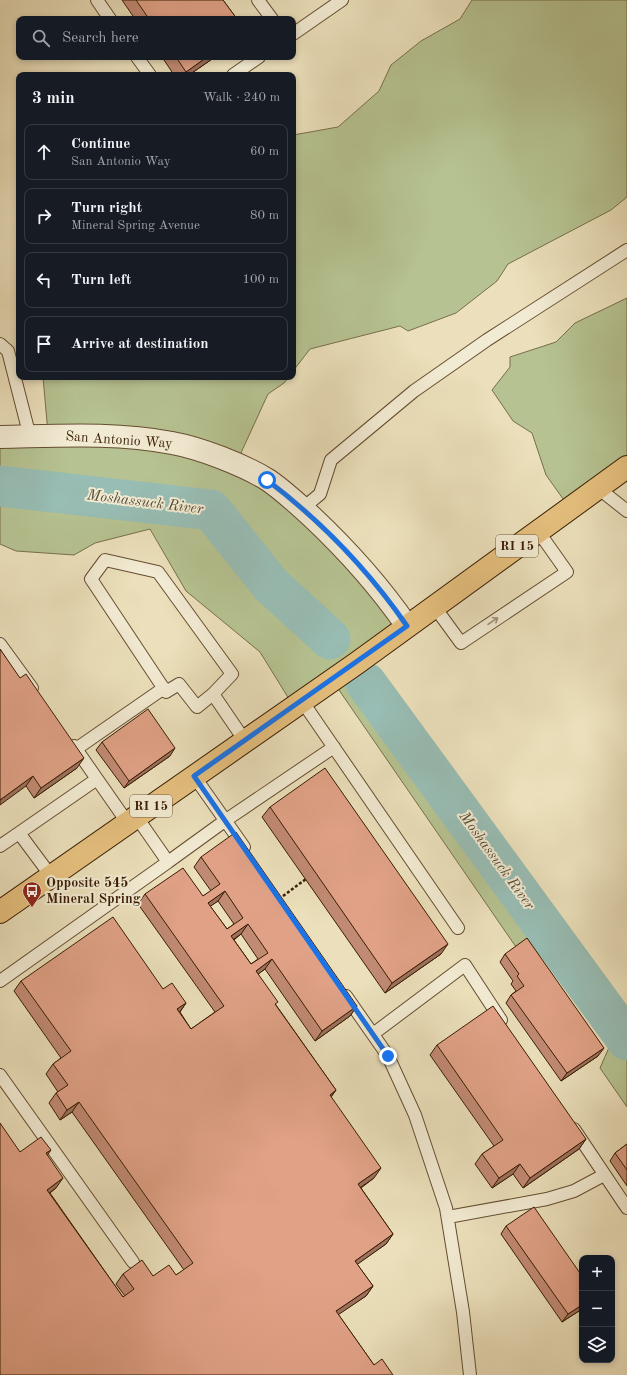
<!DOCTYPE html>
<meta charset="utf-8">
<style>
:root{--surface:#171b24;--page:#20242c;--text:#f1f3f6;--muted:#9ea1a6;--line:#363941}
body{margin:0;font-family:"Old Standard TT",serif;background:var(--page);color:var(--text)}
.controls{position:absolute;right:12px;bottom:12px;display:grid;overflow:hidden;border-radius:8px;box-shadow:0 2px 6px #0003}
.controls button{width:36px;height:36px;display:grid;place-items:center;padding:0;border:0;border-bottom:1px solid var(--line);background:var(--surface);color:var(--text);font:20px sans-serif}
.stop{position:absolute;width:12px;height:12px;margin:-9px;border:3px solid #1a73e8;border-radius:50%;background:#fff}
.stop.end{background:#1a73e8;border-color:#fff;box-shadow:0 1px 4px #0008}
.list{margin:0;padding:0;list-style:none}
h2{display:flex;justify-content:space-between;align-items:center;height:52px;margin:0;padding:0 16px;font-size:17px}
h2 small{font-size:13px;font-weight:400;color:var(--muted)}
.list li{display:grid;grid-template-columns:26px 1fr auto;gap:12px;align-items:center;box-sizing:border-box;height:56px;margin:0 8px 8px;padding:0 8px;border:1px solid var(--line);border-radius:8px}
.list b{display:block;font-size:15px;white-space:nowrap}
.list p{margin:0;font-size:13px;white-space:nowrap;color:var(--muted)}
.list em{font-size:13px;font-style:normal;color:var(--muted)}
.icon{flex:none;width:22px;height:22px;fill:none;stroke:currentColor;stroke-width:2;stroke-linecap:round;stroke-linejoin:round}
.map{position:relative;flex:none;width:627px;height:1375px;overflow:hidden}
.search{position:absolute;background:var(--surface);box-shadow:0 2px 6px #0003;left:16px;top:16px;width:280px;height:44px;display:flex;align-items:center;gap:10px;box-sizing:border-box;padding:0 14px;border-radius:8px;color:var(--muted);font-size:15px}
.panel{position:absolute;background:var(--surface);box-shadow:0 2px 6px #0003;left:16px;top:72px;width:280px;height:308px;border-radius:8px}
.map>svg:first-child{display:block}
.green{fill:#b6c291;stroke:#776f4a}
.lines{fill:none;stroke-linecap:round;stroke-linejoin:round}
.river{stroke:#98bdb4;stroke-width:41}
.service-casing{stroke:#654d31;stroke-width:14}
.minor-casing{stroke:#654d31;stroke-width:24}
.primary-casing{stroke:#381c03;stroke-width:24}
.path{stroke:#381c03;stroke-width:2.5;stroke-dasharray:3 2;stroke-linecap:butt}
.service{stroke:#f2ebd3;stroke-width:12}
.minor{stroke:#f2ebd3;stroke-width:22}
.primary{stroke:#e6c07e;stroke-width:22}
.wall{fill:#c18a73;stroke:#381c03;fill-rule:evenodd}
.shaded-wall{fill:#9d715e;stroke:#381c03}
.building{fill:#e0a186;stroke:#381c03;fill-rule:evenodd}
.oneway{stroke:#9e8e75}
.route{stroke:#1a73e8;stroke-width:5}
.labels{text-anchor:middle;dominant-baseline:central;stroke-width:4;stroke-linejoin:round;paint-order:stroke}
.shield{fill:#f2ebd3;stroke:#705a41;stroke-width:1}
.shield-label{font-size:13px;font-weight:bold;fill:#381c03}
.street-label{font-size:14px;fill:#381c03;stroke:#f2ebd3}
.poi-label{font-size:14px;font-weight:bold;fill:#381c03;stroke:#f2ebd3;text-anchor:start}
.water-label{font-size:15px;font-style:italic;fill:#554c38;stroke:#f2ebd3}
</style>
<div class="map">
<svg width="627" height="1375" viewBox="0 0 627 1375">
<rect width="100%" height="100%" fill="#ebe0bb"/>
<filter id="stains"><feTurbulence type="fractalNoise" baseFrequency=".005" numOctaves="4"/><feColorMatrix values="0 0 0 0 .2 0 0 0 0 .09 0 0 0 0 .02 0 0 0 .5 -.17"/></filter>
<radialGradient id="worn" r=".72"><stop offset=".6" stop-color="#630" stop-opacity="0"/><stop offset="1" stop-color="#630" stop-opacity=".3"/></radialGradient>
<!-- green -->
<path class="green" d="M472 0H627V197L611 210 508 264 497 281 456 313 408 331 400 326 310 349 293 371V135L338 127 379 91 391 65 421 41 460 19Z
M627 298V470L566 503 546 475 532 433 513 421 492 390 510 367V357L556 342 575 323Z
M43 377H289L284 383 268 394 240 455 404 622 345 665C379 709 410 753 443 797L457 796 480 806 493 827 627 1012V1107L600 1068 614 1036 566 962 516 947 330 677 289 699 260 652 186 591 150 529 95 543 74 555 16 551 0 544V436L48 433Z"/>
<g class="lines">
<!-- river -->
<path class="river" d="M0 486 211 510 271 585 330 639
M366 683 627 1040"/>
<!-- service casing -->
<g class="service-casing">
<path id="service" d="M97 0 110 19
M258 0 272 19
M293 34 342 0
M137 57 150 75
M233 75 259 57
M0 344 8 351 30 437
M598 488 627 511
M302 509 320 494 331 460 414 391 487 340 627 250
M434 606 461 643 567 572 538 531
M0 644 32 688
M213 694 197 707 179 684 166 692 91 579 105 560 158 572 232 674 213 694 245 741
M302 701 458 928
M74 746 127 822
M76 749 164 688
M194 776 244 847
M136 816 168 862 226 820 334 747
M0 846 19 833
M51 876 19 833 97 779
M0 981 168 862
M346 996 388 1056 415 1115 446 1208 463 1312 470 1375
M373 1034 465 965 501 1020
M0 1075 133 1262
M574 1129 627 1208
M448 1217 547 1199 574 1191 604 1175"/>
</g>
<!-- minor casing -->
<g class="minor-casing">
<path id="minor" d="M0 437C57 436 115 432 172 443 200 448 244 465 268 480 284 491 298 504 312 517 347 550 380 587 407 626"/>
</g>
<!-- primary casing -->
<g class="primary-casing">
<path id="primary" d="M0 912 357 663 627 467"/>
</g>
<!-- path -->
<path class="path" d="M279 899 306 879"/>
<!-- service -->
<use href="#service" class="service"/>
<!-- minor -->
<use href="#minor" class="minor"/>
<!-- primary -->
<use href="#primary" class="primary"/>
</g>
<!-- wall -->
<path class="wall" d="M122 0H223L237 19H135Z
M162 57H215L189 75H174Z
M0 649 77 768 34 798 26 786Z
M102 742 170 756 124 788 96 750Z
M270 807 441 954 385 993 262 817Z
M201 857 357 1006 350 1016 315 1041 265 969 258 974 276 1005 336 1090 331 1097 374 1178 361 1188 393 1234 386 1244 357 1264 373 1286 366 1296 338 1314 374 1365 0 1375 20 1152 47 1155 56 1188 50 1193 123 1297 125 1296 116 1284 123 1274 153 1276 176 1275 184 1270 72 1112 60 1120 49 1103 56 1093 58 1092 46 1074 53 1064 61 1058 14 991 21 981 163 989 186 1003 180 1012 191 1029 215 1012 138 904 145 894 203 896 211 891 194 867ZM218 901 234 924 227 929 210 906ZM241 934 258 959 251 964 234 940Z
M505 954 598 1056 561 1081 506 1003 511 995 516 991 511 984 513 981 500 962Z
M437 1045 586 1139 579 1149 523 1188 513 1174 492 1188 475 1164 482 1154 494 1146 430 1055Z
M627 1144V1186L610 1161 615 1153Z
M506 1226 582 1276V1309L562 1322 501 1234Z"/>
<!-- shaded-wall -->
<path class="shaded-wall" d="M207 57H215L189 75H184L186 72Z
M175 748 170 756 124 788 129 781Z
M84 758 77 768 34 798 41 788Z
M33 776 26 786 0 805V800Z
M225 891 218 901 201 913 208 903Z
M248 924 241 934 224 946 231 936Z
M448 944 441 954 385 993 392 983Z
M272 959 265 969 249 981 256 971Z
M186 1003 179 1013 177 1009Z
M357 1006 350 1016 315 1041 322 1031Z
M604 1048 598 1056 561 1081 567 1073Z
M336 1090 329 1100 330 1095Z
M79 1102 72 1112 60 1120 67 1110Z
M586 1139 579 1149 523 1188 530 1178Z
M51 1150 44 1160 46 1153Z
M520 1164 513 1174 492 1188 499 1178Z
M381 1168 374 1178 351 1194 358 1184Z
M63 1178 56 1188 40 1200 47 1190Z
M393 1234 386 1244 348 1271 355 1261Z
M373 1286 366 1296 329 1321 336 1311Z
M582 1305V1309L562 1322 568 1314Z"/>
<!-- building -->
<path class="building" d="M136 0H223L237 19H149Z
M176 57H207L186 72Z
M0 649 20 678 26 674 84 758 41 788 33 776 0 800Z
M148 709 175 748 129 781 102 742Z
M325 768 448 944 392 983 270 807Z
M236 832 357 1006 322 1031 272 959 256 971 278 1002 275 1004 336 1090 330 1095 381 1168 358 1184 393 1234 355 1261 373 1286 336 1311 374 1365 382 1359 393 1375H0V1123L20 1152 41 1137 51 1150 46 1153 63 1178 47 1190 123 1297 134 1289 123 1274 142 1260 153 1276 169 1265 176 1275 193 1263 79 1102 67 1110 56 1093 68 1085 53 1064 71 1051 21 981 113 917 163 989 172 983 186 1003 177 1009 191 1029 224 1006 145 894 183 868 203 896 220 884 201 857ZM225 891 243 918 227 929 208 903ZM248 924 268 953 251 964 231 936Z
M527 938 604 1048 567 1073 511 995 524 986 517 976 519 974 505 954Z
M493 1006 586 1139 530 1178 520 1164 499 1178 482 1154 503 1140 437 1045Z
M627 1144V1170L615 1153Z
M534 1207 582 1276V1305L568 1314 506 1226Z"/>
<!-- one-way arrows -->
<defs><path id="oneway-shaft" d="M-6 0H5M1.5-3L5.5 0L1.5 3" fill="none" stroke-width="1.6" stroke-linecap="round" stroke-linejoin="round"/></defs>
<use class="oneway" href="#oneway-shaft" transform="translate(493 621) rotate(-34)"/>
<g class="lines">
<!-- route -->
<path class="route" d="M267 480C321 521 369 571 407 626L194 776 388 1056"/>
</g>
<!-- icons -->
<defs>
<g id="bus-pin" transform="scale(1)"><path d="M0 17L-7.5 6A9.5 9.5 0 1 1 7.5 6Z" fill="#8f2418" stroke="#f2ebd3"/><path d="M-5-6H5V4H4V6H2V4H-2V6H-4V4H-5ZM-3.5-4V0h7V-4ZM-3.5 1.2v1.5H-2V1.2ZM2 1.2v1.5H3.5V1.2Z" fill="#fff"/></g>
</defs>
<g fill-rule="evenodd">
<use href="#bus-pin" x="32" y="891"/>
</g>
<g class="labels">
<!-- shield labels -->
<g class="shield">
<rect x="496" y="535" width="42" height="22" rx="3"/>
<rect x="130" y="795" width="42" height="22" rx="3"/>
</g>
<g class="shield-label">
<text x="517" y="546">RI 15</text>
<text x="151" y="806">RI 15</text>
</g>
<!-- street labels -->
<g class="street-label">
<text transform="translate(119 440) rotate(4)">San Antonio Way</text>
</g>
<!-- poi labels -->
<g class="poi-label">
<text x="46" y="883">Opposite 545<tspan x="46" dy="16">Mineral Spring</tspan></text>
</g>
<!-- water labels -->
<g class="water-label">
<text transform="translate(145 503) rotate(7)">Moshassuck River</text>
<text transform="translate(496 861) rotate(54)">Moshassuck River</text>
</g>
</g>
<rect width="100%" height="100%" filter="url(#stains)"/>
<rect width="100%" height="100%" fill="url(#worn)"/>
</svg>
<div class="controls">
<button>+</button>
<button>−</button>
<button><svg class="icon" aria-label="layers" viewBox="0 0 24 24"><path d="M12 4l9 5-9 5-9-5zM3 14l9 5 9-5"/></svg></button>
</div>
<div class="stop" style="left:267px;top:480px"></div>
<div class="stop end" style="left:388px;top:1056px"></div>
<div class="search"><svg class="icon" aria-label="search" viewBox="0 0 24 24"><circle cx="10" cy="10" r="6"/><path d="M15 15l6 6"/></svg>Search here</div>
<section class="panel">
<h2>3 min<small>Walk · 240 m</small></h2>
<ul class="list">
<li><svg class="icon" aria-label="ahead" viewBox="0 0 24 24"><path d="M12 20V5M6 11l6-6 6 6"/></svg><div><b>Continue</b><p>San Antonio Way</p></div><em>60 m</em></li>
<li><svg class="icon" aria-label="right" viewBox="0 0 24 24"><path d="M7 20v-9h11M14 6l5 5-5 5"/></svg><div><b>Turn right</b><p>Mineral Spring Avenue</p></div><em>80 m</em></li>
<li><svg class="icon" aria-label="left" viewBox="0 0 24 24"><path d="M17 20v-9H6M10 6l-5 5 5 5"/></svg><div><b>Turn left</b></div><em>100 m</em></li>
<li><svg class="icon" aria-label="arrive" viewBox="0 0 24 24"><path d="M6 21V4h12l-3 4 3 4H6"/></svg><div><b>Arrive at destination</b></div></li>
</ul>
</section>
</div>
